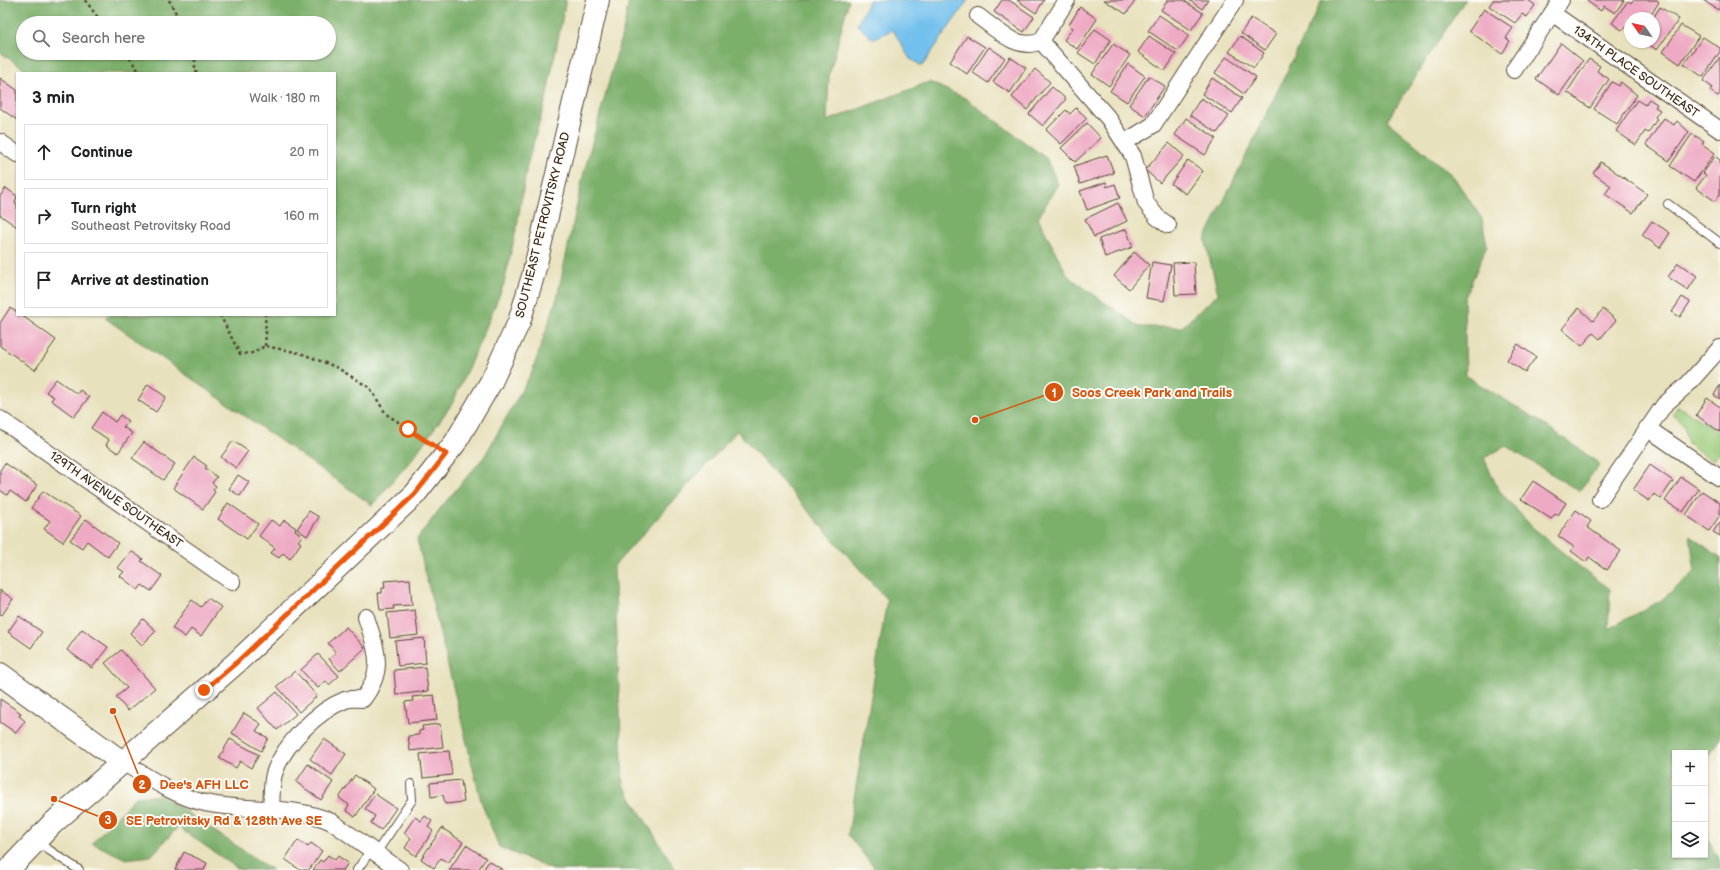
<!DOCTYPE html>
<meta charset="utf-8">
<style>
:root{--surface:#fff;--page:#f6f6f6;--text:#202124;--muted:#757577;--line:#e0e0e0}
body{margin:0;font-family:"Balsamiq Sans",sans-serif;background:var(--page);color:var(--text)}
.controls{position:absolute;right:12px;bottom:12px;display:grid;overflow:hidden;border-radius:0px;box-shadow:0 1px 3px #0004}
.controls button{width:36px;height:36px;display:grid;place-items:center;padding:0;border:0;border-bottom:1px solid var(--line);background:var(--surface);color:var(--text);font:20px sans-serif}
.compass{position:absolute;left:1624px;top:12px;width:36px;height:36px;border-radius:50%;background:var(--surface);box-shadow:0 1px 3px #0004;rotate:304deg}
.stop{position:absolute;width:12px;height:12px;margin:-9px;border:3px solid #ea580c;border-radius:50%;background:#fff}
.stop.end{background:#ea580c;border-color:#fff;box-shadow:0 1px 4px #0008}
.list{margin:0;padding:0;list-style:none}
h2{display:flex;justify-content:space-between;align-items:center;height:52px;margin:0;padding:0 16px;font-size:17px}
h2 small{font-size:13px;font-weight:400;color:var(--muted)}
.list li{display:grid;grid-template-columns:26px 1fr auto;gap:12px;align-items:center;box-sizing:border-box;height:56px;margin:0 8px 8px;padding:0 8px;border:1px solid var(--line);border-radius:0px}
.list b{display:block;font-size:15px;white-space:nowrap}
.list p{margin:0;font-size:13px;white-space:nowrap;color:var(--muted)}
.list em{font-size:13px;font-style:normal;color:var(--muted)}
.icon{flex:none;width:22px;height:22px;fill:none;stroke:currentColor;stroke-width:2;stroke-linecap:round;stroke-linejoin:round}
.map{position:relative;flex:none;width:1720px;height:870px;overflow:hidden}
.search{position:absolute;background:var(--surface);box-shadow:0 1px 3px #0004;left:16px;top:16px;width:320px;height:44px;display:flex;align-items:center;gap:10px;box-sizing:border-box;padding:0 14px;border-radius:22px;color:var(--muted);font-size:15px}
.panel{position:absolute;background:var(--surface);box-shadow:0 1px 3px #0004;left:16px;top:72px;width:320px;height:244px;border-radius:0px}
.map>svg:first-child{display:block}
.green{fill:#9bcb7a;stroke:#6b7a4c}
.forest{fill:#7caf6a;stroke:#5c6c44;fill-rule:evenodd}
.water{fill:#72c0ed;stroke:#567586}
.building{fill:#eeaac4}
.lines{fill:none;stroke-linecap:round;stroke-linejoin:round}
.lane-casing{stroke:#554536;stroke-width:10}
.street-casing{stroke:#554536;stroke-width:18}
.secondary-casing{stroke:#554536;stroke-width:24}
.path{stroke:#554536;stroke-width:2.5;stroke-dasharray:3 3;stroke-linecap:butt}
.lane{stroke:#fff;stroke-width:8}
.street{stroke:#fff;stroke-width:16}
.secondary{stroke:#fff;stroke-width:22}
.route{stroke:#ea580c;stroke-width:5}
.labels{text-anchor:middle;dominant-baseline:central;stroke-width:4;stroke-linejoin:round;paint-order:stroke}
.street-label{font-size:12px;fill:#3b2a1e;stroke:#fdfcf7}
.leader{fill:none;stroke:#d7540e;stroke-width:1.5}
.callout-dot{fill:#d7540e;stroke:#fdfcf7;stroke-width:1.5}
.mark-label{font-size:12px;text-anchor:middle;font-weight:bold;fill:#fff}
.callout-label{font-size:13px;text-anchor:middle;font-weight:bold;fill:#d7540e;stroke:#fdfcf7;stroke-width:4;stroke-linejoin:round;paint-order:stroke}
</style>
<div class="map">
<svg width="1720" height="870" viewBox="0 0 1720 870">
<rect width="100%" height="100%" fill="#fdfcf7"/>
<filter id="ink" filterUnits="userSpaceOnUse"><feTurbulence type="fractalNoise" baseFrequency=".025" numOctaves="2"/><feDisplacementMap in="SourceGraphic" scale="8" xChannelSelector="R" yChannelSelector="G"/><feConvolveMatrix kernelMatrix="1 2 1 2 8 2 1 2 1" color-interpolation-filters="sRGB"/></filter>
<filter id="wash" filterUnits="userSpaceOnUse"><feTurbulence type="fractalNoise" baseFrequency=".012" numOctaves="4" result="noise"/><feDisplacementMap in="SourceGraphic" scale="16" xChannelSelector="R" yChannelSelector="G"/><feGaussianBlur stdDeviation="0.9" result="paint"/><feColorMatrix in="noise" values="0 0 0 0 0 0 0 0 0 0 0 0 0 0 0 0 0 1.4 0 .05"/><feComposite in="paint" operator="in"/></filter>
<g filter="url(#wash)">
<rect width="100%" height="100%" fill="#e8e1bd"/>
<!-- green -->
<path class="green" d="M1678 406 1720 433V453L1714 459H1710L1688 443 1684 426 1673 414Z"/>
<!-- forest -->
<path class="forest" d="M0 0H566L546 99 527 166 517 226 504 284 482 337 452 404 413 458 372 505 105 318 108 315H335V73H30L0 52ZM23 23H329V53H23Z
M629 0H849L829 76 827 121 929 82 965 98 1046 158 1058 184 1038 218 1068 276 1139 327H1182L1218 294 1205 239 1322 0H1465L1387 121 1453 176 1482 219 1487 245 1464 300 1466 376 1541 422 1600 464 1579 491 1506 446 1484 458 1498 489 1531 526 1580 567 1610 589 1608 629 1660 601 1695 572 1690 536 1720 557V740L1705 762V753H1675V855H1705V830L1714 852 1720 857V870H876L848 835 887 600 737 431 614 566 623 785 676 870H553L499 847 481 801 417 539 442 506 484 457 532 372 557 298 584 172 624 27Z
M161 795 272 870H240L178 827 151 856 126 859 92 843 135 797Z"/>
<!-- water -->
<path class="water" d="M869 0H968L922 66 910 59 893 30 873 39 857 25Z"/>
<g id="blocks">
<!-- building -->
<path class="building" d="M1002 0H1009L1034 17 1024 32 994 12Z
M1017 0H1044L1036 13Z
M1104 0H1136L1126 14Z
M1168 0H1183L1203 13 1191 30 1161 10Z
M1189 0H1208L1202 9Z
M1493 0H1528L1535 5 1527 17 1522 14 1515 23 1489 6Z
M1588 0H1624L1615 13 1604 6 1601 11 1587 1Z
M1633 0H1657L1659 2 1649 18H1630V29L1626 26 1622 30 1612 23 1628 1 1631 3Z
M1703 0H1720V7L1718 10Z
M1080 7 1097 19 1077 49 1064 40 1073 28 1069 25Z
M1660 7 1679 19 1657 50 1645 42H1654V18H1653Z
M1484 9 1513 28 1506 38 1510 41 1502 54 1469 31Z
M1159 15 1189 35 1178 51 1148 31Z
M1251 18 1276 34 1265 50 1241 33Z
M1681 25 1699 36 1680 64 1663 52Z
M1095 29 1111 40 1095 64 1078 53Z
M967 36 985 47 967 74 950 62Z
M1149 36 1176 54 1165 71 1138 52Z
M1240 36 1264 53 1254 68 1229 52Z
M1703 37 1720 48V52L1703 77 1684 64Z
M1561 43 1583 61 1559 95 1536 79Z
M1113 44 1130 55 1109 86 1092 74Z
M989 47 1005 58 988 83 972 72Z
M1010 57 1026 68 1010 93 993 82Z
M1226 57 1256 77 1244 94 1215 73Z
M1720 57V94L1718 96 1710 91 1712 87 1703 81Z
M1589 59 1600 66 1597 71 1609 79 1590 108 1567 92Z
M1128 64 1145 76 1127 102 1110 91Z
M1035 69 1050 82 1027 110 1012 97Z
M1149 76 1165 86 1145 116 1129 105Z
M0 78 17 90V120L0 108Z
M1212 78 1242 98 1232 113 1202 94Z
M1612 82 1619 86 1621 82 1637 95 1617 124 1594 109Z
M1052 87 1066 99 1043 126 1029 114Z
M1201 98 1229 116 1217 133 1190 115Z
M1649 99 1657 104 1655 107 1660 110 1655 117 1657 119 1648 133 1645 131 1636 145 1616 131 1637 100 1645 105Z
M1076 108 1087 118 1061 144 1046 130 1066 110 1070 114Z
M1186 118 1216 138 1205 155 1175 135Z
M1664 118 1674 125 1677 121 1689 132 1669 161 1646 145Z
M1087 123 1101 138 1075 162 1061 148Z
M1692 134 1704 141 1702 144 1715 153 1694 182 1670 166Z
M1169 143 1184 156 1160 183 1145 170Z
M1107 155 1114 173 1080 184 1074 166Z
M1715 156 1720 160V194L1715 201 1696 188 1706 175 1703 173Z
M1188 160 1203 171 1186 194 1171 184Z
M1601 162 1647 194 1633 213 1605 194 1611 186 1593 173Z
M1106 182 1107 187 1115 184 1120 198 1087 210 1080 191Z
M6 188 17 196 15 203 17 204V227L0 215V196Z
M1118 203 1127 221 1094 237 1085 219Z
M1652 221 1670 233 1660 248 1642 235Z
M1126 229 1133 247 1105 257 1099 239Z
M1134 252 1149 265 1129 289 1114 276Z
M1152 262 1171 265 1164 301 1146 298Z
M1194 262 1196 294 1175 295 1173 263Z
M1678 263 1697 276 1688 290 1668 277Z
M1682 297 1690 302 1680 317 1672 312Z
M10 308 17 312V315H21L56 340 35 370 0 346V323Z
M1579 308 1593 321 1603 309 1616 320 1600 339 1593 333 1582 346 1562 329Z
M1518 344 1536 357 1525 372 1507 360Z
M56 379 77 394 80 390 89 397 74 417 51 400 54 397 46 392Z
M148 384 166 397 156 412 138 400Z
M1720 385V399L1714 395Z
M1707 398 1720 407V432L1696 415Z
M102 412 115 422 120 415 128 421 123 427 132 433 118 453 106 445 109 440 91 428Z
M233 441 248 451 236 468 221 457Z
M144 442 175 464 163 480 132 458Z
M194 457 207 466 205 468 217 477 212 483 216 486 213 490 215 492 203 509 173 488Z
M5 463 37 485 26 502 10 491 7 495 0 490V470Z
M1650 465 1673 481 1660 499 1654 494 1649 501 1633 490Z
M238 475 249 482 240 496 229 489Z
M1681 477 1699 489 1683 512 1665 501Z
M1533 481 1566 503 1558 515 1555 514 1551 519 1521 499Z
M43 491 81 516 63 542 44 529 50 521 31 508Z
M1702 491 1720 503V515L1709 531 1686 515Z
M228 503 258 524 247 539 218 519Z
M1576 510 1591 521 1587 527 1621 551 1607 570 1589 557 1586 562 1571 551 1574 547 1558 536Z
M309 511 319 517 307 536 297 529Z
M86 519 118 543 108 557 87 541 82 548 70 540Z
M271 520 280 526 284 520 296 528 295 530 302 536 298 541 301 543 290 559 283 553 279 558 271 553 275 548 259 536Z
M1720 522V536L1713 532Z
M131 551 143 559 141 561 162 576 151 591 142 585 138 590 120 576 124 572 118 568Z
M410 579 412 605 393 606 394 609 380 610 378 593H382V588H385L384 581Z
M0 590 13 599 2 615 0 614Z
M208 598 221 607 201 636 191 629 185 637 172 628 192 600 201 607Z
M415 610 418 635 390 638 387 613Z
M19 616 42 632 31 648 8 632Z
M143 619 156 631 142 645 130 633Z
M346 627 365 648 340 671 329 659 336 653 328 643Z
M82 629 108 647 92 668 67 650Z
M424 638 426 663 398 666 395 641Z
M121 650 155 688 128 711 116 697 127 688 105 663Z
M318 654 339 676 329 685 326 681 318 688 301 670Z
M425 667 428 691 396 695 394 670Z
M295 671 317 696 299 712 277 686Z
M277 692 296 714 277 730 258 708Z
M434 695 437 720 408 723 405 702 413 701 412 697Z
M0 699 21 713 19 716 25 721 16 733 0 722Z
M244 713 261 724 256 731 268 738 261 751 232 733Z
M440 724 443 747 410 751 408 736 419 735V731L423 730 422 726Z
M230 739 259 755 251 768 240 761 236 768 219 758Z
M324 739 346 754 332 775 310 759Z
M449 751 452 775 423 778 420 754Z
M308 764 333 782 321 800 296 782Z
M355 775 374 789 355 817 346 810 349 805 339 798Z
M461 780 464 802 445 804 443 795 431 797 430 783Z
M375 794 396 808 381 830 371 823 375 816 365 809Z
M425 816 432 821 428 827 433 831 416 856 405 848 411 838 404 833 415 817 421 821Z
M442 828 463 842 448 863 441 858 434 868 421 859Z
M298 840 308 847 311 843 322 851 309 870H300L285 859Z
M466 845 486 858 478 870H449Z
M184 852 207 863 204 870H175Z
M328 855 335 860 338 856 348 863 343 870H313L320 860 323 862Z
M489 861 503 870H483Z"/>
</g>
</g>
<g filter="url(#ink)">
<use href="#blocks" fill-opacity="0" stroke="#554536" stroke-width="1"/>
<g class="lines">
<!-- lane casing -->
<g class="lane-casing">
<path id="lane" d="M1668 204 1720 243
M37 842 79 870
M376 853 412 800 411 784
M357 870 371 850"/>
</g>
<!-- street casing -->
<g class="street-casing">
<path id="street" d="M1552 13 1720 130
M978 16C996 29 1018 52 1041 41
M1041 41 1109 119 1133 156 1146 203 1157 217 1168 225
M1041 41 1067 0
M1514 70 1561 0
M0 142 17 154
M1125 142 1153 125 1235 0
M0 419 232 582
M1647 428 1720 478
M1600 499 1664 405 1688 384 1720 348
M122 762C147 776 173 795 201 802 244 813 292 803 332 822L400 870
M271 810C272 799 271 785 274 774 283 745 317 711 345 700 350 698 357 699 363 699 386 669 376 649 366 617"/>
</g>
<!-- secondary casing -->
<g class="secondary-casing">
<path id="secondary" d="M0 674 122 762
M8 870 52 824 237 662 415 494 455 443 491 382 519 322 533 276 598 0"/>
</g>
<!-- path -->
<path class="path" d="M85 0 102 23
M169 0 181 23
M126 53 140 73
M195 53V70L197 73
M220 315 240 354 252 353 265 346 300 353 336 367 370 388 386 414 433 445
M265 346 266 334 265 315"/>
<!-- lane -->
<use href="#lane" class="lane"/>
<!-- street -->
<use href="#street" class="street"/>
<!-- secondary -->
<use href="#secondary" class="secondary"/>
</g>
</g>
<g class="lines" filter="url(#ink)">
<!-- route -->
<path class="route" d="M204 690 237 662 415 494 446 454 408 429"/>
</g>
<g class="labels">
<!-- street labels -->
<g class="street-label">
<text transform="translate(1636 72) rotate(35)">134TH PLACE SOUTHEAST</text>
<text transform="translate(543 225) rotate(-76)">SOUTHEAST PETROVITSKY ROAD</text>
<text transform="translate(116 500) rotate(35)">129TH AVENUE SOUTHEAST</text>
</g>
</g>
<!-- callouts -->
<path class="leader" d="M975 420L1054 392M113 711L142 784M54 799L108 820"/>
<g class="callout-dot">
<circle cx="975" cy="420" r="4"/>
<circle cx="113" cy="711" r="4"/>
<circle cx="54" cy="799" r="4"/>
<circle cx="1054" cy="392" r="10"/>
<circle cx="142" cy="784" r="10"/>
<circle cx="108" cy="820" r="10"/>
</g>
<g class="mark-label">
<text x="1054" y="397">1</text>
<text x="142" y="789">2</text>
<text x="108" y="824">3</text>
</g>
<g class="callout-label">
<text x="1152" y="397">Soos Creek Park and Trails</text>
<text x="204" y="789">Dee's AFH LLC</text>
<text x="224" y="825">SE Petrovitsky Rd &amp; 128th Ave SE</text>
</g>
</svg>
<div class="controls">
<button>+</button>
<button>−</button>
<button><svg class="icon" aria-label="layers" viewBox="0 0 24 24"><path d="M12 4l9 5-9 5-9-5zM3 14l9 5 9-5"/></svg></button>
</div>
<svg class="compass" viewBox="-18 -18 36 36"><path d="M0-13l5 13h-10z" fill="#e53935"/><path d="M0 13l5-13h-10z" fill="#757577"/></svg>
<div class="stop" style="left:408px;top:429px"></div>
<div class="stop end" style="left:204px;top:690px"></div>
<div class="search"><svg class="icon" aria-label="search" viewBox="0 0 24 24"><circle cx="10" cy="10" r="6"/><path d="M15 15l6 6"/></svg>Search here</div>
<section class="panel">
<h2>3 min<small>Walk · 180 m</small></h2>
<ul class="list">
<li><svg class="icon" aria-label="ahead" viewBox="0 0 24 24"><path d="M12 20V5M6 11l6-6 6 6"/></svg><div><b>Continue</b></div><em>20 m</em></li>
<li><svg class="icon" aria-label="right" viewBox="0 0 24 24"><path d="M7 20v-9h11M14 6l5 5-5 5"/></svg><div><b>Turn right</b><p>Southeast Petrovitsky Road</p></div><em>160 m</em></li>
<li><svg class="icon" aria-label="arrive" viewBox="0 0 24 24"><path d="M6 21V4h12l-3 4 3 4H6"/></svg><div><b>Arrive at destination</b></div></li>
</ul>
</section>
</div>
